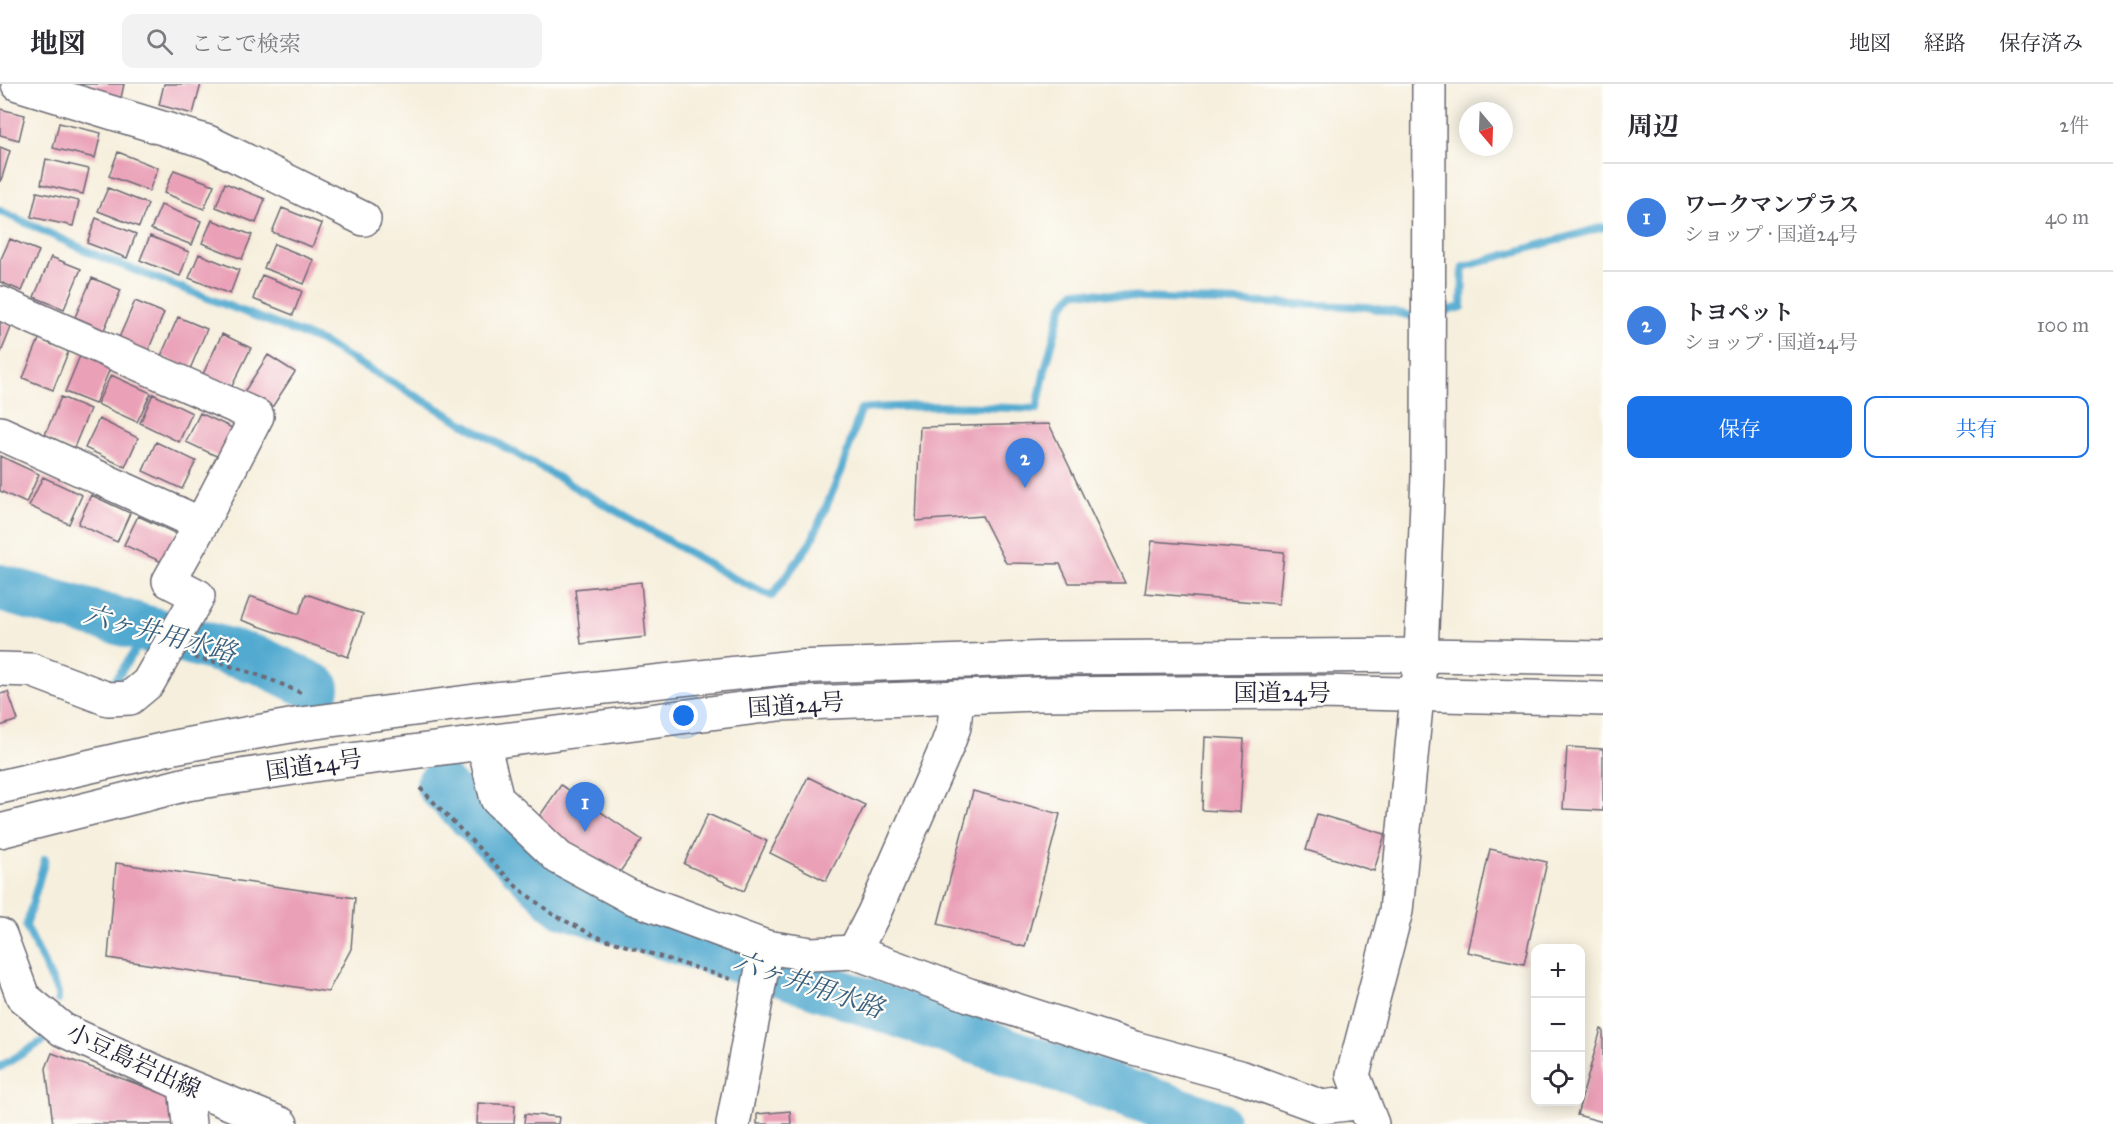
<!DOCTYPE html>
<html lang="ja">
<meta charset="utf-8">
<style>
:root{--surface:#fff;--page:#f2f2f3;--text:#2b2b33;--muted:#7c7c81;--line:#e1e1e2;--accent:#1a73e8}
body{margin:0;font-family:"IM FELL Great Primer","Noto Serif JP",serif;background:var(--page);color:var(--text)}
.controls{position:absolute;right:18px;bottom:18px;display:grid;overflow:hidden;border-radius:12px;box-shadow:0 3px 15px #0003}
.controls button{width:54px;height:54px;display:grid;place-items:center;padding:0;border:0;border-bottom:2px solid var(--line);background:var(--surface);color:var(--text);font:30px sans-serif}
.compass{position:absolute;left:1459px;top:18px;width:54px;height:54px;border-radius:50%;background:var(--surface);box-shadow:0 3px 15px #0003;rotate:161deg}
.you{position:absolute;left:684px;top:632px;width:21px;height:21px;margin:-15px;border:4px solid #fff;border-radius:50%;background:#1a73e8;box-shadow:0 0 0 9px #1a73e833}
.badge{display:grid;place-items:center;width:39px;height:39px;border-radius:50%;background:var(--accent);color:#fff;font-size:20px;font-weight:700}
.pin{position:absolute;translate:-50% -50px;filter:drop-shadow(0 2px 3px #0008)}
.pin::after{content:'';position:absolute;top:32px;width:21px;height:18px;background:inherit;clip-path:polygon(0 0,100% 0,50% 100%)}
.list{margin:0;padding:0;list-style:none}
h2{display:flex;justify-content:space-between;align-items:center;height:78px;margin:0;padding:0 24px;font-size:26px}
h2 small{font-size:20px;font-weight:400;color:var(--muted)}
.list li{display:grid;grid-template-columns:39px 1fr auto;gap:18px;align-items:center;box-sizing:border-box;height:108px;padding:0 24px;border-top:2px solid var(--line)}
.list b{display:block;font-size:22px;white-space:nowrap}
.list p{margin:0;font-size:20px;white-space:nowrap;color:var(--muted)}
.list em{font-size:20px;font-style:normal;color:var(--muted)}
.actions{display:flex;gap:12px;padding:18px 24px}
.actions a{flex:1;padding:14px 0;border:2px solid var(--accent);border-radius:12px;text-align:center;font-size:21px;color:var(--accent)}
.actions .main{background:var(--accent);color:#fff}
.icon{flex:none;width:33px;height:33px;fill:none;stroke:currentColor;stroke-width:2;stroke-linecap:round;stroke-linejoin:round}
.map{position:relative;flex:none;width:1603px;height:1040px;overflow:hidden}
header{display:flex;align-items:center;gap:36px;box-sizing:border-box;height:84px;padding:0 30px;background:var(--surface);border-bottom:2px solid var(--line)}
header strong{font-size:28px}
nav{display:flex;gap:33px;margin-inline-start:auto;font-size:21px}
.search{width:420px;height:54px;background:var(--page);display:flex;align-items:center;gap:15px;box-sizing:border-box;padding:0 21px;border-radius:12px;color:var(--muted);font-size:22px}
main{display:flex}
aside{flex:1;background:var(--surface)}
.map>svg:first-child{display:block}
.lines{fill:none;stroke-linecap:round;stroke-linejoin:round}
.stream{stroke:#53aad0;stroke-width:8}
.river{stroke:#53aad0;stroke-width:48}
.building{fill:#eaa0b7}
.minor-casing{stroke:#6c6a74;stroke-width:36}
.major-casing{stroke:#6c6a74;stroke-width:36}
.highway-casing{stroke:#6c6a74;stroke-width:36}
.path{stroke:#6c6a74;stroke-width:4;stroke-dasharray:4.5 4.5;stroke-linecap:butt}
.minor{stroke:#fff;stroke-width:33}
.major{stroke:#fff;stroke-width:33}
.highway{stroke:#fff;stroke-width:33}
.labels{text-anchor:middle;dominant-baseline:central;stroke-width:4.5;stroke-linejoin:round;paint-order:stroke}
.street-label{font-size:24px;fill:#22223b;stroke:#fdfcf7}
.water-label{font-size:26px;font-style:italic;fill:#385f7e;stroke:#fdfcf7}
</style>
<header>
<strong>地図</strong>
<div class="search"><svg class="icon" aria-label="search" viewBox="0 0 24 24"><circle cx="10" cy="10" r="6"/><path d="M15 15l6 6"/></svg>ここで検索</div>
<nav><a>地図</a><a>経路</a><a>保存済み</a></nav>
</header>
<main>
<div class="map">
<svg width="1603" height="1040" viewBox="0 0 1603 1040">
<rect width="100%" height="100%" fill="#fdfcf7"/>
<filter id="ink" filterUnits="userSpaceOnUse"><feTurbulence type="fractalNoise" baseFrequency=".0167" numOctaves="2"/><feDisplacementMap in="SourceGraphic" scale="12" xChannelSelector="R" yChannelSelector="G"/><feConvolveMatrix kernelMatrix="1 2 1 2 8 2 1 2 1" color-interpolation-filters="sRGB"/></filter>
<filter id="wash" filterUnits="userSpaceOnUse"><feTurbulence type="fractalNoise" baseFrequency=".008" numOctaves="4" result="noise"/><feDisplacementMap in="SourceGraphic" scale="24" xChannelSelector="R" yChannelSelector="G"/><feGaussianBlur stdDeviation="1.35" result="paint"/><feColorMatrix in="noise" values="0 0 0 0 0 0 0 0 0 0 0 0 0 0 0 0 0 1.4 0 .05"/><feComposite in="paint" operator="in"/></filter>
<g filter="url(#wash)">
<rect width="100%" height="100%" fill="#f6efdd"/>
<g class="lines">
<!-- stream -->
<path class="stream" d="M0 127 98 172 320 257 733 494 772 512 811 458 841 388 861 325C919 320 978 323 1037 325L1045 286 1062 223 1075 207 1139 214 1367 223 1418 233 1423 232
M1436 229 1462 223 1463 183 1603 143
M116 595 149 546
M45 775 26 842 58 909V916
M0 983 43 957"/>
<!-- river -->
<path class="river" d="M0 504 261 577 316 604
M440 701 561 819 782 889 1216 1040"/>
</g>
<g id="blocks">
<!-- building -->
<path class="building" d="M80 0H124L121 14 79 4Z
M164 0H201L193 30 159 21Z
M0 25 25 31 19 56 0 51Z
M59 39 101 49 95 74 53 64Z
M0 63 10 67 1 97H0Z
M118 68 158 84 149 107 109 92Z
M46 75 89 85 83 110 41 100Z
M174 86 214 101 204 125 164 109Z
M225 99 265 115 256 139 216 123Z
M108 104 148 120 139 143 98 127Z
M37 108 79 117 73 142 31 133Z
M161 121 201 137 192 161 151 145Z
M282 124 322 140 312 163 272 148Z
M96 134 136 150 127 174 87 159Z
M212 136 252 151 242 175 202 159Z
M150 152 189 168 180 192 140 176Z
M10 155 39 167 22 207 0 198V177Z
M274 160 314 176 304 200 264 184Z
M199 170 239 186 230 210 189 194Z
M51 173 81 185 64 225 34 213Z
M262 191 302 207 293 231 253 215Z
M92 194 121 206 104 246 75 233Z
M135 217 164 229 147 269 118 256Z
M178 233 207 245 190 285 161 272Z
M0 236 12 241 0 271Z
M222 250 251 264 231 304 203 290Z
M40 253 69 266 53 306 23 294Z
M82 267 112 280 95 320 65 308Z
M268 271 295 288 271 325 244 308Z
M111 291 151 309 137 338 97 320Z
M153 310 192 329 179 358 140 339Z
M61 313 90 325 73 366 44 353Z
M200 329 239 347 225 376 186 358Z
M99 335 138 354 125 383 85 364Z
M1049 340 1125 499H1069L1060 480 1006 479 982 432 916 437 920 343Z
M156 358 196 377 182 405 143 387Z
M0 372 39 390 26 419 0 407Z
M43 393 82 411 69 440 29 422Z
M91 411 130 429 117 458 78 440Z
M138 432 177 450 164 479 124 461Z
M1152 457 1284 468 1279 520 1145 509Z
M641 498 646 553 581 560 575 505Z
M306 510 363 530 348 573 241 536 250 512 299 530Z
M8 608 18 636 0 642V610Z
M1205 653 1244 655 1240 728 1202 726Z
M1567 663 1603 665V727L1563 725Z
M808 693 865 721 826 797 770 769Z
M561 701 642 756 613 798 532 743Z
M973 707 1060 730 1025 863 938 840Z
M708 730 767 757 744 807 684 780Z
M1317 730 1385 750 1374 787 1306 766Z
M1490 765 1547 778 1524 880 1467 868Z
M116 779 355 814 351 865 328 908 108 874Z
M1601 945 1603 946V1038L1577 1031Z
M52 969 178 1015 181 1040H53L46 984Z
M478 1019 515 1021 514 1040H477Z
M790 1027 791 1040H757V1030Z
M525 1030 559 1033 558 1040H524Z"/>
</g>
</g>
<g filter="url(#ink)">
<use href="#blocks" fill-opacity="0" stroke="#6c6a74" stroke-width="1.5"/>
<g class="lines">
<!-- minor casing -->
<g class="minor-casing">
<path id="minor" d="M18 0 208 58 364 135
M0 219 257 332 201 440 169 497 198 512 148 599 130 614 108 615 31 586 0 585
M0 349 201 440
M483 659 497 715 559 774 631 813 766 863 811 870 854 868 969 911 1134 964 1240 993 1322 1023 1363 1018
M854 868 874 829 947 662 954 643 957 613
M185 1001 189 1040
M733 1040 766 863
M1372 1040 1353 991 1396 827 1421 571 1428 391 1429 0"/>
</g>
<!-- major casing -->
<g class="major-casing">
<path id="major" d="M0 851 23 913 63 946 185 1001 281 1040"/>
</g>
<!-- highway casing -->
<g class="highway-casing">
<path id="highway" d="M0 703 174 663 301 640 475 617 794 583 1052 574 1421 571 1603 574
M0 747 187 700 320 680 779 620 1037 610 1321 608 1603 615"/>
</g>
<!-- path -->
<path class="path" d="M194 574C231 580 267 593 301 609
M420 704 517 803 552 830 595 852 731 895"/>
<!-- minor -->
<use href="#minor" class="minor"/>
<!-- major -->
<use href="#major" class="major"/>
<!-- highway -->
<use href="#highway" class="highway"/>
</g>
</g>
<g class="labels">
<!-- street labels -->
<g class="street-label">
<text x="1282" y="609">国道24号</text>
<text transform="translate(796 621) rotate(-4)">国道24号</text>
<text transform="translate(314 681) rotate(-8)">国道24号</text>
<text transform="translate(134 977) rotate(25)">小豆島岩出線</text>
</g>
<!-- water labels -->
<g class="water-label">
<text transform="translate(160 549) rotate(15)">六ヶ井用水路</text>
<text transform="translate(809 900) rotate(19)">六ヶ井用水路</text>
</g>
</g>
</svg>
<div class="controls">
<button>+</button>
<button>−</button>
<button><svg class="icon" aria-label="locate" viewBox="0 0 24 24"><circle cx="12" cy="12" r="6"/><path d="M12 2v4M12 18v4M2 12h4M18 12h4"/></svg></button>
</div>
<svg class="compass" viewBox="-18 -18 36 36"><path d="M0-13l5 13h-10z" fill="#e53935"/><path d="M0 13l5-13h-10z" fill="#7c7c81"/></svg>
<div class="you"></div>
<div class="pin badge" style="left:585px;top:748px;background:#3f7fe0">1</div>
<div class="pin badge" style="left:1025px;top:404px;background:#3f7fe0">2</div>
</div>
<aside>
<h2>周辺<small>2件</small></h2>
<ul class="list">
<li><span class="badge" style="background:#3f7fe0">1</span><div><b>ワークマンプラス</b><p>ショップ · 国道24号</p></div><em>40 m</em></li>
<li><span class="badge" style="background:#3f7fe0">2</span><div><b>トヨペット</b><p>ショップ · 国道24号</p></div><em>100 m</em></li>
</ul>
<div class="actions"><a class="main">保存</a><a>共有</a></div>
</aside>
</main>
